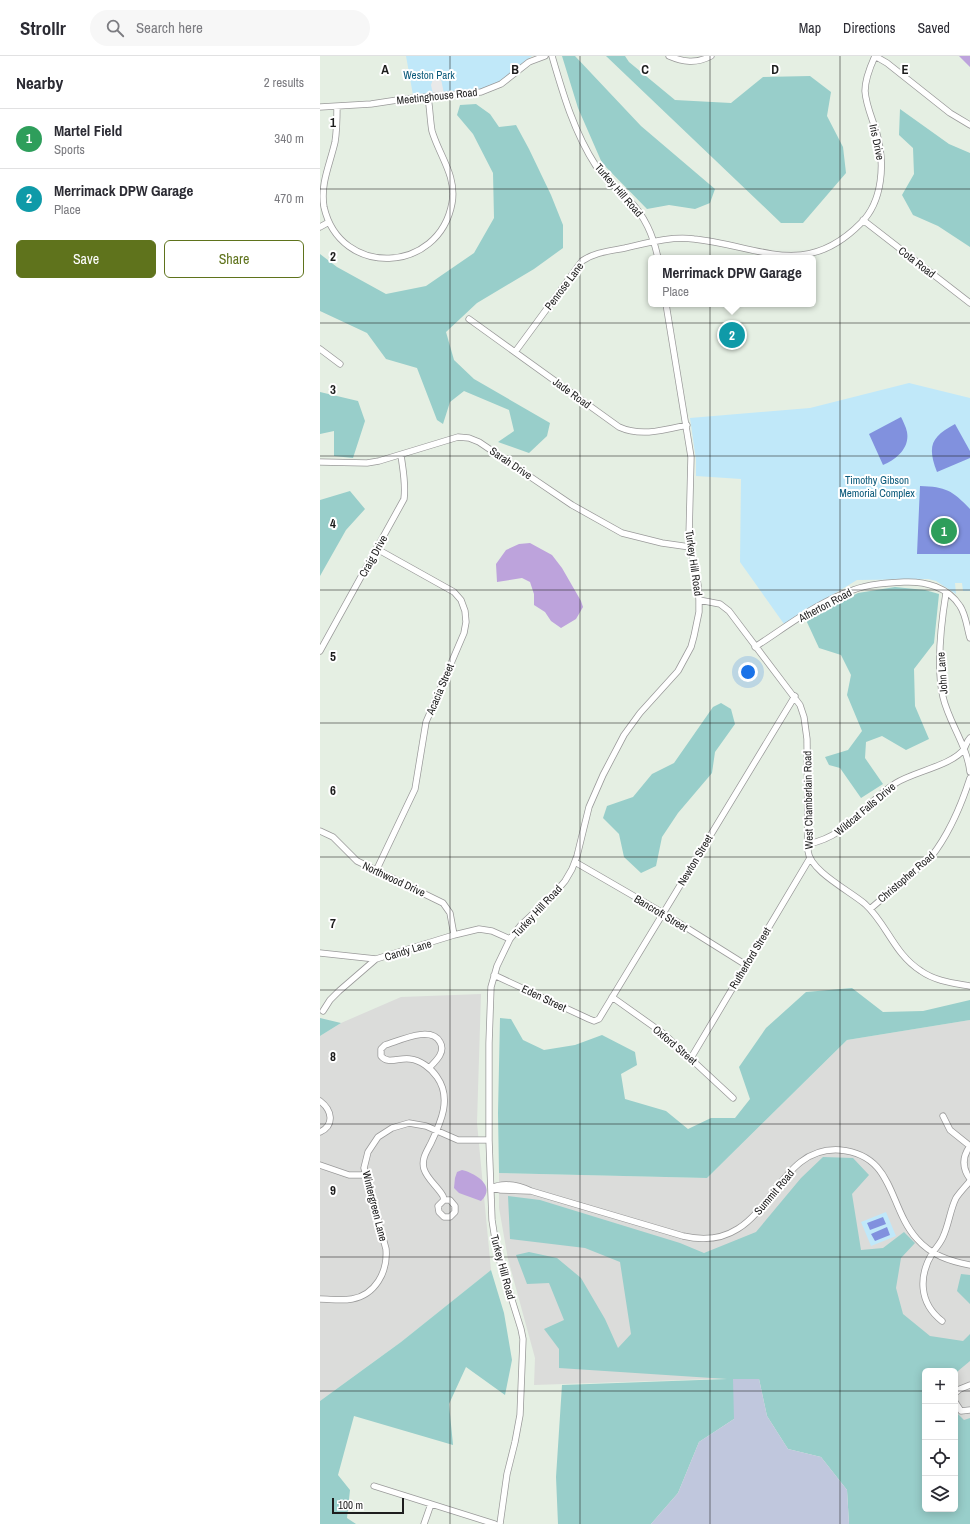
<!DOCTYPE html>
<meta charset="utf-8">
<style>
:root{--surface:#fff;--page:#f7f7f7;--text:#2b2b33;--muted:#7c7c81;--line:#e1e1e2;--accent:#5f731c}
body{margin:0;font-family:"Archivo Narrow",sans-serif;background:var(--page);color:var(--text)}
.controls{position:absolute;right:12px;bottom:12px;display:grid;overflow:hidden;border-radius:6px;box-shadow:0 2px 10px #0003}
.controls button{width:36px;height:36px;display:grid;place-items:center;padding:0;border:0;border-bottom:1px solid var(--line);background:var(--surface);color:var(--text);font:20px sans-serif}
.scale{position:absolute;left:12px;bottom:10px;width:72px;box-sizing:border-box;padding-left:4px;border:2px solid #1d1d1d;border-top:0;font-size:11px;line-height:14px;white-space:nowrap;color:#1d1d1d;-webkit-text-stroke:3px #fff;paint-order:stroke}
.you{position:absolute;left:428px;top:616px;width:14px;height:14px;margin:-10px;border:3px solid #fff;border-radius:50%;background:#1a73e8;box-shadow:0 0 0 6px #1a73e833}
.badge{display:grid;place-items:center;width:26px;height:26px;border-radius:50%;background:var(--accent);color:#fff;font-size:13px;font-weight:700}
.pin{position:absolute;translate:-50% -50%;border:2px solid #fff;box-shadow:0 1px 4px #0006}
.popup{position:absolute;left:328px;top:199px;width:168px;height:52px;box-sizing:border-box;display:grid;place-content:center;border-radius:6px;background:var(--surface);filter:drop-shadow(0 1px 3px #0005);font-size:13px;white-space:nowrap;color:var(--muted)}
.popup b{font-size:15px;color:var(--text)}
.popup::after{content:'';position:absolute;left:50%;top:100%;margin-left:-8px;border:8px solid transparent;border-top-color:var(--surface)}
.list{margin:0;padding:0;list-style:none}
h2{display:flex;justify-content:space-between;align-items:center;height:52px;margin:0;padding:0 16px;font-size:17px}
h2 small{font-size:13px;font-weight:400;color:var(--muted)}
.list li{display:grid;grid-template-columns:26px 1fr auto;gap:12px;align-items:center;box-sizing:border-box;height:60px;padding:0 16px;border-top:1px solid var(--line)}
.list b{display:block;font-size:15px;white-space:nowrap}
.list p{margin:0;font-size:13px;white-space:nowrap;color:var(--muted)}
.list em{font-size:13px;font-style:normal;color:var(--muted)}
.actions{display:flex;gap:8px;padding:12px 16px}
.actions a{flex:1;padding:9px 0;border:1px solid var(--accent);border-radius:6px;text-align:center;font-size:14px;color:var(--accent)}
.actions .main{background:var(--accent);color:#fff}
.icon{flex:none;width:22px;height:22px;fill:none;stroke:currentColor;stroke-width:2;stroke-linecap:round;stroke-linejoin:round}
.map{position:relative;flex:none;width:650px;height:1468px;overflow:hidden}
header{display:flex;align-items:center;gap:24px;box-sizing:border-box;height:56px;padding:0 20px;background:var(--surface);border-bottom:1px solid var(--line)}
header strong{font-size:19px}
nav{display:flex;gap:22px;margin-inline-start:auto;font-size:14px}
.search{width:280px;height:36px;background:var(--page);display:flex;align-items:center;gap:10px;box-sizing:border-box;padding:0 14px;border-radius:22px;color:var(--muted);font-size:15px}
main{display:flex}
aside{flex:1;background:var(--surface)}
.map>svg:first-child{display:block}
.residential{fill:#dbdcda}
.forest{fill:#98ceca}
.wetland{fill:#c0c7dd}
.park{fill:#c0e8f9}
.pitch{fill:#8191de}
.parking{fill:#e9e9e9}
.water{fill:#bda3dc}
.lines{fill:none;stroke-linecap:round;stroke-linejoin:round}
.minor-casing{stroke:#9a9a9a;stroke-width:7}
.minor{stroke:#fff;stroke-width:5.5}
.grid{fill:none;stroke:#1d1d1d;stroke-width:1;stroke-opacity:0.55}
.labels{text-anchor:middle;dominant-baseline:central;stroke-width:4;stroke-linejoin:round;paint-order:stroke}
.park-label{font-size:11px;fill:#0b5a7b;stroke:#fff}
.street-label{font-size:11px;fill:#1d1d1d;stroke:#fff}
.grid-label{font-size:13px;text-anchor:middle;font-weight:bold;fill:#1d1d1d;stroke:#fff;stroke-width:4;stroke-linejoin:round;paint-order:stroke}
</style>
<header>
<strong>Strollr</strong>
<div class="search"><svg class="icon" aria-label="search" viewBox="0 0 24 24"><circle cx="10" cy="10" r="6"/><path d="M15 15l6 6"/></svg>Search here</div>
<nav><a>Map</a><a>Directions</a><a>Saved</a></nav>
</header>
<main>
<aside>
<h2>Nearby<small>2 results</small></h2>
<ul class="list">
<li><span class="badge" style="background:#2e9e5b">1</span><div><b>Martel Field</b><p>Sports</p></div><em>340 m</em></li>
<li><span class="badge" style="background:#0f9aa8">2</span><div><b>Merrimack DPW Garage</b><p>Place</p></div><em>470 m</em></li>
</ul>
<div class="actions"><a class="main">Save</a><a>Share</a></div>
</aside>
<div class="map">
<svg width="650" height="1468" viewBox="0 0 650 1468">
<rect width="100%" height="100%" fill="#e5efe3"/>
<!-- residential -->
<path class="residential" d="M161 938 157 1067 171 1214 81 1286 0 1345V980L21 967 81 941Z
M650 964V1468L635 1453V1315L214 1329 215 1302 188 1203 179 1152V1117L387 1122 527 984Z"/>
<!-- forest -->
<path class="forest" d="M242 0H255L321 70 395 133 390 147 375 153 349 149 327 153 282 107 258 52Z
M286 0H305L309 6 355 44 411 47 443 21 490 20 511 36 507 60 523 91 526 117 483 167H461Z
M156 48 170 58 179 71 196 69 209 93 231 139 243 169V192L214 213 157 247 126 276 134 304 154 323 230 367 227 380 209 397 178 386 194 375 189 354 144 335 130 346 123 368 117 364 97 312 66 303 47 277 0 255V198L17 211 66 238 106 230 154 197 174 162 173 117 153 78 137 59 140 49Z
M580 53 629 88 650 97V191L618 170 593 159 582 139 594 118 593 92 579 79Z
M0 336 38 345 45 365 33 402 14 400V375L0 378Z
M30 435 45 453 26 474 0 520V444Z
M575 531 605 534 619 538 614 587 594 613 595 650 609 683 586 694 562 680 546 686 545 702 563 728 541 742 520 712 509 709 505 701 528 694 542 675 527 639 531 619 521 599 499 592 486 564 538 537Z
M401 647 411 653 415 668 395 696 392 717 358 757 342 781 336 810 321 817 304 801 299 778 283 762 287 750 313 741 332 718 354 707 393 651Z
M532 932 563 956 603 955 650 944V964L527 984 387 1122 179 1117 178 1057 180 962 191 963 203 984 224 994 255 989 282 979 315 996 317 1009 301 1018 305 1043 346 1055 368 1073 391 1062H415L430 1043 419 1011 446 972 486 936Z
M0 961V962L21 967 0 980Z
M503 1101 533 1102 549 1119 532 1138 541 1194 563 1192 584 1176 595 1187 581 1202 576 1232 583 1258 610 1280 643 1285 650 1278V1305L638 1315 635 1319V1315H605V1453H635V1355L644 1364 650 1362V1468H529L527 1434 501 1401 468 1393 447 1360 439 1323H414V1363L379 1386 358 1437 331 1468H238L236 1421 242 1329 407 1323 239 1312V1293L224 1273 244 1264 229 1227 207 1228 196 1199 209 1196 237 1202 261 1222 285 1263 298 1292 311 1278 300 1206 265 1192 190 1183 188 1140 220 1144 360 1187 384 1197 436 1176 481 1122Z
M171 1214 184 1257 192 1304 185 1339 146 1311 129 1348 133 1389 34 1360 18 1419 30 1434 27 1462 36 1468H0V1345L81 1286Z
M641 1218 650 1219V1248L637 1235Z"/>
<!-- wetland -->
<path class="wetland" d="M413 1323H439L447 1360 468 1393 501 1401 527 1434 529 1468H331L358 1437 379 1386 414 1363Z"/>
<!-- park -->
<path class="park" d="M86 0H212C199 9 188 21 175 28 154 41 118 38 93 39Z
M589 327 650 342V535H643L642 527H635L636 538 616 525 608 523 537 524 464 568 420 506 421 423 376 420V404L370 362 490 352Z
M566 1156 576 1180 551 1190 541 1166Z"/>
<!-- pitch -->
<path class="pitch" d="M581 361C583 365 586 371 587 376 590 392 576 404 563 409L549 378Z
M635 368 650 395V402L617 416C607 390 611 381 635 368Z
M600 430C626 431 632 434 650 453V498H597Z
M563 1161 566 1168 550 1174 547 1167Z
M567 1171 570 1179 555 1185 551 1178Z"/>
<!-- parking -->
<path class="parking" d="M114 20 121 23 124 38H113L111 29Z"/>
<!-- water -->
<path class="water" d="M639 0H650V11Z
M210 487 232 499 242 512 261 545 263 551 256 563 241 572 231 565 225 556 214 549V538L210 526 202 522 177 526 176 508 186 494 199 488Z
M142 1114C155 1117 177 1130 161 1145L139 1137 134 1132 135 1122 137 1116Z"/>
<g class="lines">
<!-- minor casing -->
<g class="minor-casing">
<path id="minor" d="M232 0C243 38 254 76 276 110 285 123 297 132 308 143 325 160 333 179 338 202
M349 0C363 6 376 8 391 0
M555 0 567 7 630 57 650 69
M17 50C17 62 17 74 15 86 10 108 0 128 4 151 20 222 119 218 132 147 137 120 119 99 112 75 110 64 110 52 108 42
M0 51 51 48 84 43 161 36 181 28 209 6 225 0
M543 164 650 247
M0 171 9 166
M149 263 299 371C321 381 344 374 367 369
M0 293 20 308
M195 296 262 205C275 196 290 195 305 192 327 187 351 180 374 183 440 190 485 224 541 167 563 145 565 107 557 78 553 64 546 50 545 35 545 23 550 11 555 0
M0 406 47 407 59 405 138 381 149 382 159 386 252 449 302 477 342 487 370 491
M626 537C621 568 616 610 623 641 629 667 647 689 650 716
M379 544 400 548 409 555 480 649 484 661 487 683 488 795C490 815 530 835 545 848 567 868 574 898 601 915 615 925 633 927 650 930
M435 591C466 571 499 545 533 534 549 528 566 527 584 526 605 525 628 531 640 550 646 559 647 572 650 582
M0 595 84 443C86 427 83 415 81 399
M0 775 13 781 37 805 123 847 130 857 134 879
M488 788C529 780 543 748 576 727 593 716 633 709 644 693 646 689 647 685 650 682
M255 806 343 857 426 909
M56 815 95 733 106 666 144 577 146 566 145 555 141 544 134 536 57 493
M550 853 611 801C629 778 641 750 650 722
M0 897 56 903
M174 919 269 963 274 965 279 963 475 640
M292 941 344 978 413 1042
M3 955 10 944 19 935 56 903 134 879 159 873 172 875 190 883
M371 1002 490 802
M109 1012C116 1005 126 996 120 986 111 969 79 985 65 989L61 993V1000C68 1009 80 1001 90 1003 100 1004 111 1012 117 1021 132 1042 121 1066 111 1087 107 1095 101 1103 104 1113 107 1123 118 1131 123 1140L124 1144 118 1150 119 1156 124 1161H130L135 1156V1150L130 1144H124
M0 1045C12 1054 15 1069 0 1076
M623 1060 630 1074 650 1090
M650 1090C642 1101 642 1112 650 1123
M0 1109 29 1119H45
M171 1132C184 1126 198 1129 211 1135L363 1180C451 1201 449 1089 520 1094 575 1099 568 1151 597 1183 611 1199 629 1205 650 1209
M172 1132 181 1134 209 1135
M0 1243C10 1243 21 1245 32 1243 55 1239 68 1216 66 1193L44 1112 48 1096 58 1081 72 1072 89 1067 106 1070 138 1084H169
M622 1265C599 1247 598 1220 613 1196 617 1191 621 1186 623 1181 629 1168 630 1154 636 1142 640 1136 645 1131 650 1125
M635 1337 640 1333 650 1329
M635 1346 641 1355 650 1354
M54 1430 175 1468
M104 1468 111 1448
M180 1468 187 1418 195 1386 200 1359 203 1283 201 1273 177 1196 172 1164 169 1084V987L171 931 177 910 190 883 201 869 234 838 245 825 252 813 257 800 269 751 283 719 304 679 320 657 358 615 371 591 374 580 379 556V544L378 529 369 481 371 401 346 248"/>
</g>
<!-- minor -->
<use href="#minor" class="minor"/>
</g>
<!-- grid -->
<path class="grid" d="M130 0V1468M260 0V1468M390 0V1468M520 0V1468M0 133H650M0 267H650M0 400H650M0 534H650M0 667H650M0 801H650M0 934H650M0 1068H650M0 1201H650M0 1335H605M635 1335H650"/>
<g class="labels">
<!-- park labels -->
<g class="park-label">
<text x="109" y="19">Weston Park</text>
<text x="557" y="424">Timothy Gibson<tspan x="557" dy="13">Memorial Complex</tspan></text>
</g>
<!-- street labels -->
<g class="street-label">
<text transform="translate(117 40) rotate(-6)">Meetinghouse Road</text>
<text transform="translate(557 86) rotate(78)">Iris Drive</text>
<text transform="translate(299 134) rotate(49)">Turkey Hill Road</text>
<text transform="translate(597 206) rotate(38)">Cota Road</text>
<text transform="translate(244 230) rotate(-53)">Penrose Lane</text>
<text transform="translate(252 337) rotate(36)">Jade Road</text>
<text transform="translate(191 407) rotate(34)">Sarah Drive</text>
<text transform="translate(53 500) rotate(-61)">Craig Drive</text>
<text transform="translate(374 507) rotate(82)">Turkey Hill Road</text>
<text transform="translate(505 549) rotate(-28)">Atherton Road</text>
<text transform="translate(622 617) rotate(-94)">John Lane</text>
<text transform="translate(120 633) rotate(-67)">Acacia Street</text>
<text transform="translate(488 744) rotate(-91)">West Chamberlain Road</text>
<text transform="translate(545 753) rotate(-40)">Wildcat Falls Drive</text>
<text transform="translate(375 804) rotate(-59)">Newton Street</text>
<text transform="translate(586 821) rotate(-41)">Christopher Road</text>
<text transform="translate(74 823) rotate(25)">Northwood Drive</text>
<text transform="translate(217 855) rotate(-47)">Turkey Hill Road</text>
<text transform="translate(341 857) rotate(31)">Bancroft Street</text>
<text transform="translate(88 894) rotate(-17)">Candy Lane</text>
<text transform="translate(430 902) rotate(-59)">Rutherford Street</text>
<text transform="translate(224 942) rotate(25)">Eden Street</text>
<text transform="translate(355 989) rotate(40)">Oxford Street</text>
<text transform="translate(454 1136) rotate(-50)">Summit Road</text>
<text transform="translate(55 1150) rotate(76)">Wintergreen Lane</text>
<text transform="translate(183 1211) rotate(75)">Turkey Hill Road</text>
</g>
</g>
<g class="grid-label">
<text x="65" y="18">A</text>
<text x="195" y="18">B</text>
<text x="325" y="18">C</text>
<text x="455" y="18">D</text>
<text x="585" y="18">E</text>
<text x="13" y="71">1</text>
<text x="13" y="205">2</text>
<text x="13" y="338">3</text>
<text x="13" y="472">4</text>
<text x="13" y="605">5</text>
<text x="13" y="739">6</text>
<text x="13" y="872">7</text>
<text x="13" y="1005">8</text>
<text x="13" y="1139">9</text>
</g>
</svg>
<div class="controls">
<button>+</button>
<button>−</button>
<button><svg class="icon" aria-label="locate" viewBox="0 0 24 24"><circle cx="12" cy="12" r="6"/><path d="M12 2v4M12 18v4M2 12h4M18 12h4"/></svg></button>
<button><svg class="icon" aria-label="layers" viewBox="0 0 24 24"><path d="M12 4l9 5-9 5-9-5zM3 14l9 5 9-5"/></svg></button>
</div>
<div class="scale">100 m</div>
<div class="you"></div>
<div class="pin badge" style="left:624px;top:475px;background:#2e9e5b">1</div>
<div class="pin badge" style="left:412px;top:279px;background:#0f9aa8">2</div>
<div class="popup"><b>Merrimack DPW Garage</b>Place</div>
</div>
</main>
